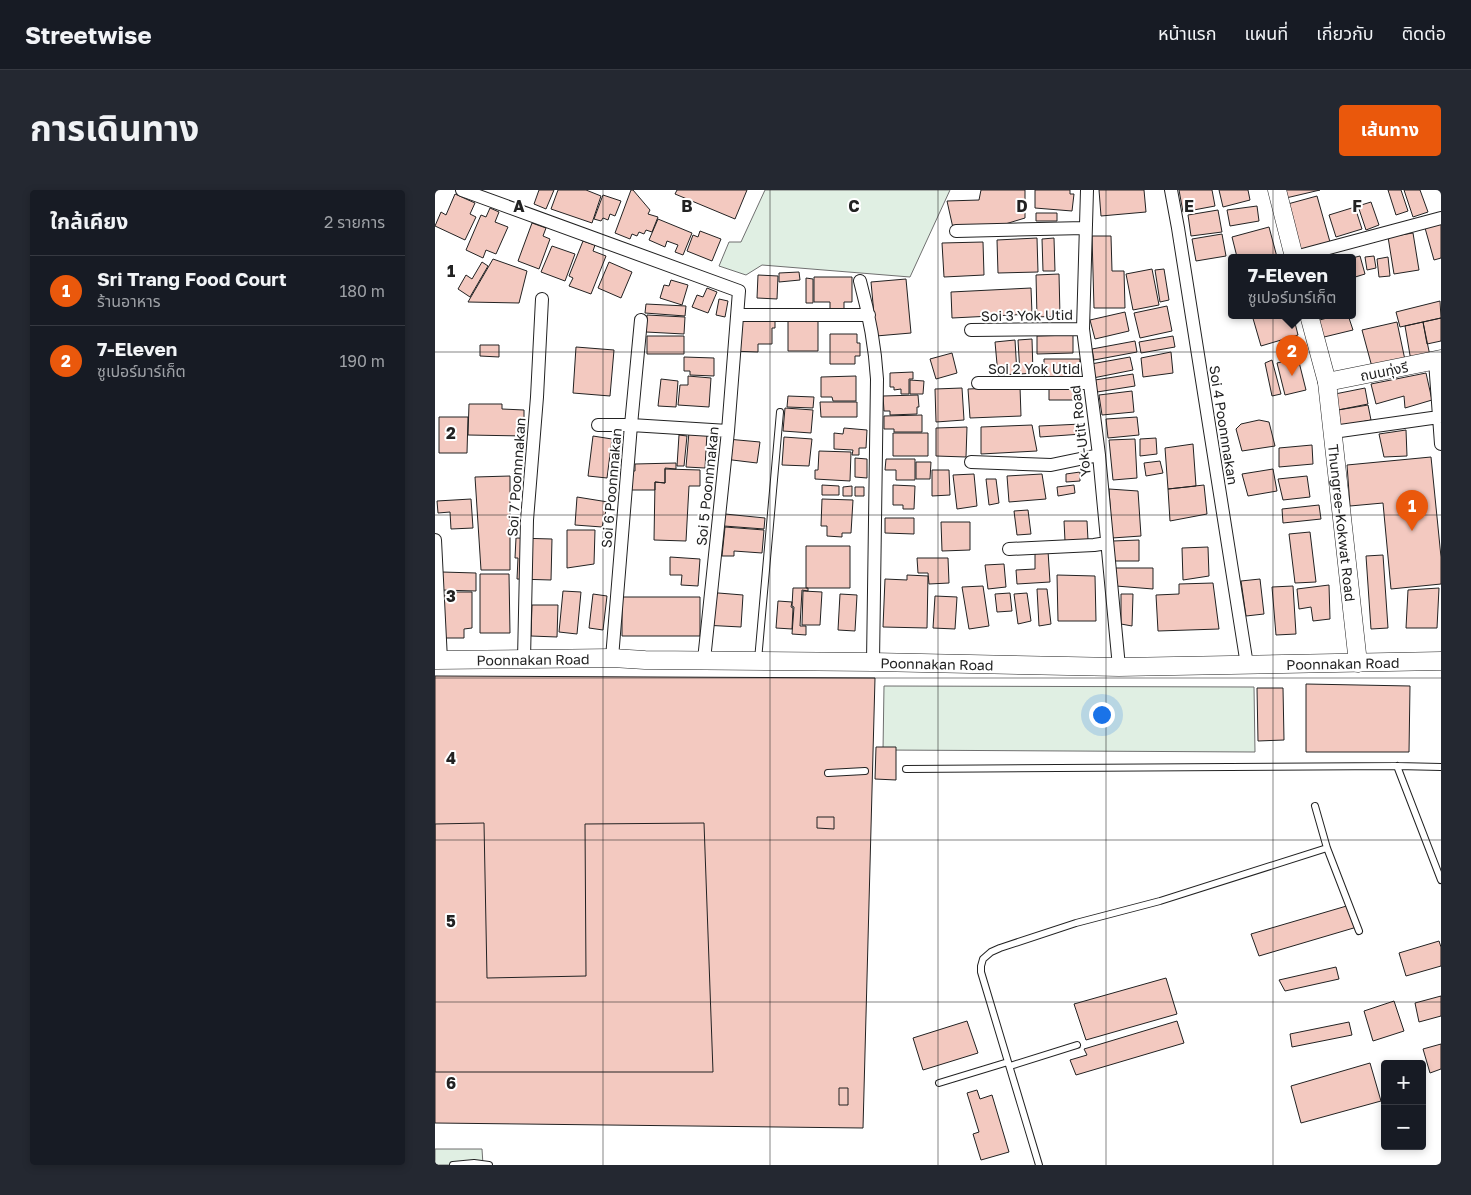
<!DOCTYPE html>
<html lang="th">
<meta charset="utf-8">
<style>
:root{--surface:#171b24;--page:#242831;--text:#f1f3f6;--muted:#9ea1a6;--line:#363941;--accent:#ea580c}
body{margin:0;font-family:"Golos Text","Noto Sans Thai",sans-serif;background:var(--page);color:var(--text)}
.controls{position:absolute;right:15px;bottom:15px;display:grid;overflow:hidden;border-radius:5px;box-shadow:0 2px 8px #0003}
.controls button{width:45px;height:45px;display:grid;place-items:center;padding:0;border:0;border-bottom:1px solid var(--line);background:var(--surface);color:var(--text);font:25px sans-serif}
.you{position:absolute;left:666px;top:524px;width:18px;height:18px;margin:-12px;border:4px solid #fff;border-radius:50%;background:#1a73e8;box-shadow:0 0 0 8px #1a73e833}
.badge{display:grid;place-items:center;width:32px;height:32px;border-radius:50%;background:var(--accent);color:#fff;font-size:16px;font-weight:700}
.pin{position:absolute;translate:-50% -41px;filter:drop-shadow(0 1px 2px #0008)}
.pin::after{content:'';position:absolute;top:26px;width:18px;height:15px;background:inherit;clip-path:polygon(0 0,100% 0,50% 100%)}
.popup{position:absolute;left:793px;top:64px;width:128px;height:65px;box-sizing:border-box;display:grid;place-content:center;border-radius:5px;background:var(--surface);filter:drop-shadow(0 1px 4px #0005);font-size:16px;white-space:nowrap;color:var(--muted)}
.popup b{font-size:19px;color:var(--text)}
.popup::after{content:'';position:absolute;left:50%;top:100%;margin-left:-10px;border:10px solid transparent;border-top-color:var(--surface)}
.list{margin:0;padding:0;list-style:none}
h2{display:flex;justify-content:space-between;align-items:center;height:65px;margin:0;padding:0 20px;font-size:21px}
h2 small{font-size:16px;font-weight:400;color:var(--muted)}
.list li{display:grid;grid-template-columns:32px 1fr auto;gap:15px;align-items:center;box-sizing:border-box;height:70px;padding:0 20px;border-top:1px solid var(--line)}
.list b{display:block;font-size:19px;white-space:nowrap}
.list p{margin:0;font-size:16px;white-space:nowrap;color:var(--muted)}
.list em{font-size:16px;font-style:normal;color:var(--muted)}
.map{position:relative;flex:none;width:1006px;height:975px;overflow:hidden;border-radius:5px}
header{display:flex;align-items:center;gap:30px;box-sizing:border-box;height:70px;padding:0 25px;background:var(--surface);border-bottom:1px solid var(--line)}
header strong{font-size:24px}
nav{display:flex;gap:28px;margin-inline-start:auto;font-size:18px}
.intro{display:flex;align-items:center;justify-content:space-between;box-sizing:border-box;height:120px;padding:0 30px}
h1{margin:0;font-size:35px}
.button{padding:12px 22px;border-radius:5px;background:var(--accent);color:#fff;font-size:18px;font-weight:700}
main{display:flex;gap:30px;padding:0 30px}
aside{flex:1;background:var(--surface);border-radius:5px;box-shadow:0 2px 8px #0003}
.map>svg:first-child{display:block}
.green{fill:#e0efe3;stroke:#6f6f6f}
.building{fill:#f3c9c0;stroke:#222}
.lines{fill:none;stroke-linecap:round;stroke-linejoin:round}
.lane-casing{stroke:#222;stroke-width:8}
.street-casing{stroke:#222;stroke-width:14}
.secondary-casing{stroke:#222;stroke-width:19}
.lane{stroke:#fff;stroke-width:6}
.street{stroke:#fff;stroke-width:12}
.secondary{stroke:#fff;stroke-width:18}
.grid{fill:none;stroke:#222;stroke-width:1;stroke-opacity:0.55}
.labels{text-anchor:middle;dominant-baseline:central;stroke-width:4;stroke-linejoin:round;paint-order:stroke}
.street-label{font-size:14px;fill:#222;stroke:#fff}
.grid-label{font-size:16px;text-anchor:middle;font-weight:bold;fill:#222;stroke:#fff;stroke-width:4;stroke-linejoin:round;paint-order:stroke}
</style>
<header>
<strong>Streetwise</strong>
<nav><a>หน้าแรก</a><a>แผนที่</a><a>เกี่ยวกับ</a><a>ติดต่อ</a></nav>
</header>
<div class="intro"><h1>การเดินทาง</h1><a class="button">เส้นทาง</a></div>
<main>
<aside>
<h2>ใกล้เคียง<small>2 รายการ</small></h2>
<ul class="list">
<li><span class="badge">1</span><div><b>Sri Trang Food Court</b><p>ร้านอาหาร</p></div><em>180 m</em></li>
<li><span class="badge">2</span><div><b>7-Eleven</b><p>ซูเปอร์มาร์เก็ต</p></div><em>190 m</em></li>
</ul>
</aside>
<div class="map">
<svg width="1006" height="975" viewBox="0 0 1006 975">
<rect width="100%" height="100%" fill="#fff"/>
<!-- green -->
<path class="green" d="M330 0H515L475 87 327 75 311 85 284 76 294 52H306Z
M449 496 819 497 820 562 448 560Z
M0 959H47L48 975H0Z"/>
<!-- building -->
<path class="building" d="M104 0H119L111 19 99 14Z
M123 0H151L166 6 157 33 116 19Z
M196 0H198L215 20 213 24 223 27 217 42 211 40 209 44 204 42 202 46 197 44 195 49 180 43Z
M242 0H312L300 29 240 4Z
M546 0H590V28L567 35 518 38 512 11 544 10Z
M600 0H635V4H639L637 21 600 18Z
M664 0H709L711 22 666 26Z
M744 0H777L780 16 748 22Z
M784 0H813L815 10 788 17Z
M849 0H885L851 8Z
M953 0H966L973 21 961 25Z
M969 0H985L993 22 978 27Z
M20 4 40 13 35 24 41 27 30 50 0 36 6 22 11 25Z
M168 5 186 11 180 26 175 24 173 30 168 28 166 31 159 29Z
M882 6 895 52 862 61 849 15Z
M936 12 944 35 931 40 923 16Z
M822 16 824 31 795 36 792 20Z
M920 17 927 39 901 47 894 25Z
M55 18 64 22 60 32 73 37 61 64 51 60 48 68 31 60 46 25 51 27Z
M783 20 787 42 756 46 753 25Z
M601 23H622V31H601Z
M223 29 257 43 248 65 240 62 243 55 232 51 230 57 214 50Z
M97 33 111 38 108 46 115 49 104 79 83 71Z
M1006 33V68L999 70 990 38Z
M834 37 842 67H802L797 47Z
M265 41 286 49 277 71 252 61 258 45 263 47Z
M978 43 984 80 959 84 953 47Z
M787 44 791 66 761 71 757 49Z
M657 46H676L677 81H689L690 118H659Z
M602 48 603 82 563 83 562 50Z
M619 48 620 81H608L607 49Z
M148 51 160 55 158 61 171 66 156 104 134 96 138 88 134 86Z
M548 52 549 85 509 87 507 53Z
M117 56 140 64 130 91 106 82Z
M925 66 930 84 917 88V68Z
M939 66 941 78 932 80 930 67Z
M953 67 955 86 944 87 942 69Z
M58 69 92 81 84 113 33 112Z
M47 72 53 76 35 107 23 99 31 85 37 89Z
M174 72 197 82 186 108 163 98Z
M717 79 724 115 698 120 691 84Z
M729 79 734 110 725 112 720 80Z
M364 82 365 90 344 92V83Z
M624 84 625 126 602 127 601 85Z
M323 85 343 86 342 109 322 108Z
M379 87H417V112H409V121H395V112H379Z
M371 88 378 89V113H371Z
M471 89 476 143 441 146 436 92Z
M236 90 253 95 247 115 225 108 229 95 234 96Z
M272 98 282 102 273 123 257 117 262 105 268 107Z
M596 98 597 124 517 128 516 102Z
M284 109 293 111 290 127 281 125Z
M1005 111 1006 128 965 137 961 122Z
M211 114 251 116 250 126 210 123Z
M732 116 737 141 705 148 699 123Z
M690 122 694 141 660 149 655 130Z
M300 123H340V138H337V154H323V162L295 161Z
M212 125 250 127 249 144 211 142Z
M817 125H858L863 145 826 156Z
M903 125H913L918 140 885 148 881 131Z
M353 127H383V161H353Z
M1006 128V151L992 154 988 132Z
M962 132 970 170 937 177 927 140Z
M988 132 995 166 976 171 970 136Z
M395 144H422V153H425V166H420V174H395Z
M638 145V163L602 164V146Z
M212 146H249V164H212Z
M738 146 740 157 706 163 704 152Z
M597 149 598 183 585 184 583 150Z
M580 150 582 184 563 185 560 152Z
M700 151 702 162 659 170 657 159Z
M45 155H64V167L45 166Z
M141 157 179 160 175 206 138 203Z
M736 162 738 183 708 187 706 168Z
M517 163 522 183 501 189 495 169Z
M249 167 279 168V186L255 185V181H249Z
M695 167 698 180 658 188 656 174Z
M863 168 871 200 850 205 842 173Z
M609 169H645L644 188H609Z
M837 170 846 204 837 206 830 173Z
M478 182V189H474V204H466V199L459 200V197H455V183Z
M991 183 997 210 970 218 969 206 941 214 936 194Z
M698 184 700 196 662 202 660 190Z
M253 186 276 188 274 217 243 215 245 195H253Z
M421 186V211H398L397 207H386V187Z
M226 189 243 191 241 217 223 216Z
M475 190 489 191 488 204H475Z
M585 197 586 226 535 228 533 199Z
M527 198 529 230 501 232 500 199Z
M930 198 933 214 903 220 900 204Z
M614 199H641V210H614Z
M697 201 699 222 667 225 664 205Z
M483 205 484 217H482V224L455 225V221H449L448 206Z
M353 206 379 207 378 218 352 217Z
M385 212H422V227H386Z
M34 214H67V219L89 220V246L33 245Z
M933 215 936 230 906 236 903 220Z
M350 218 378 220 376 243 348 241Z
M487 225V242H459V239H449V226Z
M4 227H33L32 263H4Z
M702 227 704 245 673 248 671 229Z
M824 230 834 232 840 256 807 261 801 239 806 234Z
M647 234V244L605 247 604 236Z
M597 235 602 261 546 264V237Z
M532 237 531 267 501 266V238Z
M409 238 432 240 431 258H424V265H417L418 260 399 259V243L408 244Z
M971 240 972 266 949 267 944 244Z
M254 242 272 243 270 278 251 277Z
M458 243H493V266H458Z
M244 245 252 246 249 276H242Z
M158 246 177 249 172 288 153 286Z
M349 247 377 249 374 276 347 275Z
M721 248 722 264 705 266V249Z
M292 249 325 252 322 273 289 269Z
M700 249 702 288 678 290 674 250Z
M758 254 761 296 733 299 730 258Z
M877 255 878 274 844 277V258Z
M384 261 416 262 415 291 380 289V280H383Z
M996 267 1006 367V394L956 399 948 313 915 316 912 275Z
M420 268 432 269V288L420 287Z
M451 269H480V290H461V280H450Z
M725 271 728 283 711 286 709 273Z
M481 272H496L495 289H481Z
M241 273V279L230 278V293L220 292V300H192V281H200V274Z
M230 279 265 280V296H254L251 351 219 350 220 292 230 293Z
M838 279 842 301 813 306 807 284Z
M497 280H514L515 305 497 306Z
M645 282V291L631 292V284Z
M539 284 542 316 522 319 518 285Z
M607 284 611 309 574 312 572 286Z
M75 286V380H46L40 287Z
M872 286 875 307 848 310 843 289Z
M551 289H561L564 313 554 315Z
M387 295 404 296V305H387Z
M458 295 480 296 479 319H468V315H458Z
M639 295 640 303 623 306 622 297Z
M769 295 772 324 735 331 733 299Z
M417 296V306H408V297Z
M420 297H429V306H420Z
M674 299 703 301 706 346 677 348Z
M142 307 173 312 167 337 140 335Z
M36 309 38 338 16 339 15 322 3 323 2 311Z
M387 309 418 310 416 343H407V347L392 346V336H386Z
M884 315 886 329 848 333 847 319Z
M593 320 596 344 582 345 579 321Z
M290 324 330 328 329 339 289 336Z
M450 328H479V344L450 343Z
M629 331H652L653 350 630 351Z
M506 332H535V360L507 361Z
M290 337 329 340 327 363 299 361V366H287Z
M132 340H160L159 374 132 378Z
M875 342 881 392 860 393 854 344Z
M81 348 117 349 116 390 82 389 83 368H80Z
M704 350V371H679L678 351Z
M371 356H415V398H371Z
M773 357 774 386 748 390 747 358Z
M613 361 615 392 582 394 581 380 600 379V362Z
M948 365 953 438 936 439 931 366Z
M235 367 265 369 263 396 246 395 247 385H235Z
M482 368H513L514 393 494 394 493 383H483Z
M569 374 571 397 553 399 550 375Z
M680 378H718V399L681 396Z
M7 382 41 383V401L6 400Z
M45 384H74L75 443H45Z
M472 385 493 386 492 438 448 437 450 389 472 390Z
M622 385 660 386 661 431H623Z
M825 389 829 424 811 426 806 391Z
M778 393 784 439 723 441 721 405 744 404V394Z
M894 395 895 429 878 431 876 417 864 419 862 399Z
M548 396 554 436 534 439 527 397Z
M858 396 861 444 841 445 837 397Z
M358 398H373V401L367 400 365 436H371V445L357 444 359 417 357 416Z
M1004 398 1002 438H971L973 400Z
M602 399H612L616 434 604 436Z
M128 401 146 402 142 444 124 442Z
M368 401 387 402 385 435H367Z
M15 402H37V438L29 439V448H7V405H15Z
M271 402 308 405 306 437 268 435Z
M575 403 577 421 562 422 560 404Z
M592 403 596 431 583 434 579 404Z
M158 404 172 406 168 440 154 438Z
M405 404 422 405 420 441 403 440Z
M686 404H698L697 436 686 434Z
M500 406 522 407 520 439 498 438Z
M187 407H265V446H187Z
M343 411 357 412 356 417 358 418 357 439 341 438Z
M97 415H123L122 447 96 446Z
M0 486 440 488 428 938 0 933Z
M871 494 975 496 974 562H871Z
M822 498H848L849 550 823 551Z
M441 557H461V590L440 589Z
M382 627H399V639L382 638Z
M49 633 52 788 151 786 150 634 269 633 278 882H0V634Z
M915 715 922 737 824 766 816 744Z
M1004 751 1006 757V776L971 786 964 763Z
M901 777 904 789 850 801 844 790Z
M731 788 742 824 651 850 639 814Z
M1006 806V826L984 832 980 813Z
M959 811 969 841 938 851 929 821Z
M532 831 543 863 488 880 478 848Z
M742 831 749 853 641 885 635 870 652 865 649 859Z
M914 832 917 845 857 857 855 844Z
M1006 854V879L995 883 988 859Z
M935 873 946 911 866 933 856 896Z
M404 898H413V915H404Z
M542 900 545 909 557 905 574 962 546 970 538 944 544 942 532 903Z"/>
<g class="lines">
<!-- lane casing -->
<g class="lane-casing">
<path id="lane" d="M323 470 345 222
M962 576 1006 690
M471 579 962 576 1006 577
M393 583 430 581
M880 616 892 658 924 741
M575 876 642 855
M504 893 573 872
M18 975 39 973 54 975
M604 975 546 782V776L548 769 556 762 565 758 641 733 725 711 892 658"/>
</g>
<!-- street casing -->
<g class="street-casing">
<path id="street" d="M27 0 304 101 293 241 269 470
M652 0 648 139 664 265 684 477
M736 0 743 38 812 475
M521 41 650 38
M860 67 1006 28
M425 91C434 124 440 155 442 189L438 472
M303 125H434
M536 140 648 139
M1000 171 1006 254
M543 193H654
M163 235H196L293 241
M898 242 1004 227
M536 272 616 275 664 265
M0 350 6 470
M574 359 659 355 672 353
M177 468 196 235 206 130
M89 469 92 330 102 207 107 109"/>
</g>
<!-- secondary casing -->
<g class="secondary-casing">
<g id="secondary">
<path d="M842 0 859 67"/>
<path id="s1" d="M874 125 892 192 923 473"/>
<path d="M892 192 1006 169"/>
<path id="s2" d="M0 470 177 468 210 470 438 472 684 477 1006 471"/>
</g>
</g>
<!-- lane -->
<use href="#lane" class="lane"/>
<!-- street -->
<use href="#street" class="street"/>
<!-- secondary -->
<use href="#secondary" class="secondary"/>
</g>
<!-- grid -->
<path class="grid" d="M168 0V975M335 0V975M503 0V975M671 0V975M838 0V975M0 162H1006M0 325H1006M0 488H1006M0 650H1006M0 812H1006"/>
<g class="labels">
<!-- street labels -->
<g class="street-label">
<text transform="translate(592 125) rotate(-1)">Soi 3 Yok Utid</text>
<text x="599" y="178">Soi 2 Yok Utid</text>
<text transform="translate(949 181) rotate(-11)">ถนนทุ่งรี</text>
<text transform="translate(789 235) rotate(81)">Soi 4 Poonnnakan</text>
<text transform="translate(645 241) rotate(-97)">Yok-Utit Road</text>
<text transform="translate(81 287) rotate(-86)">Soi 7 Poonnnakan</text>
<text transform="translate(272 296) rotate(-84)">Soi 5 Poonnnakan</text>
<text transform="translate(176 298) rotate(-85)">Soi 6 Poonnnakan</text>
<text stroke="none"><textPath href="#s1" startOffset="211">Thungree-Kokwat Road</textPath></text>
<text stroke="none"><textPath href="#s2" startOffset="98">Poonnakan Road</textPath></text>
<text stroke="none"><textPath href="#s2" startOffset="502">Poonnakan Road</textPath></text>
<text stroke="none"><textPath href="#s2" startOffset="908">Poonnakan Road</textPath></text>
</g>
</g>
<g class="grid-label">
<text x="84" y="22">A</text>
<text x="252" y="22">B</text>
<text x="419" y="22">C</text>
<text x="587" y="22">D</text>
<text x="754" y="22">E</text>
<text x="922" y="22">F</text>
<text x="16" y="87">1</text>
<text x="16" y="249">2</text>
<text x="16" y="412">3</text>
<text x="16" y="574">4</text>
<text x="16" y="737">5</text>
<text x="16" y="899">6</text>
</g>
</svg>
<div class="controls">
<button>+</button>
<button>−</button>
</div>
<div class="you"></div>
<div class="pin badge" style="left:977px;top:341px">1</div>
<div class="pin badge" style="left:857px;top:186px">2</div>
<div class="popup"><b>7-Eleven</b>ซูเปอร์มาร์เก็ต</div>
</div>
</main>
